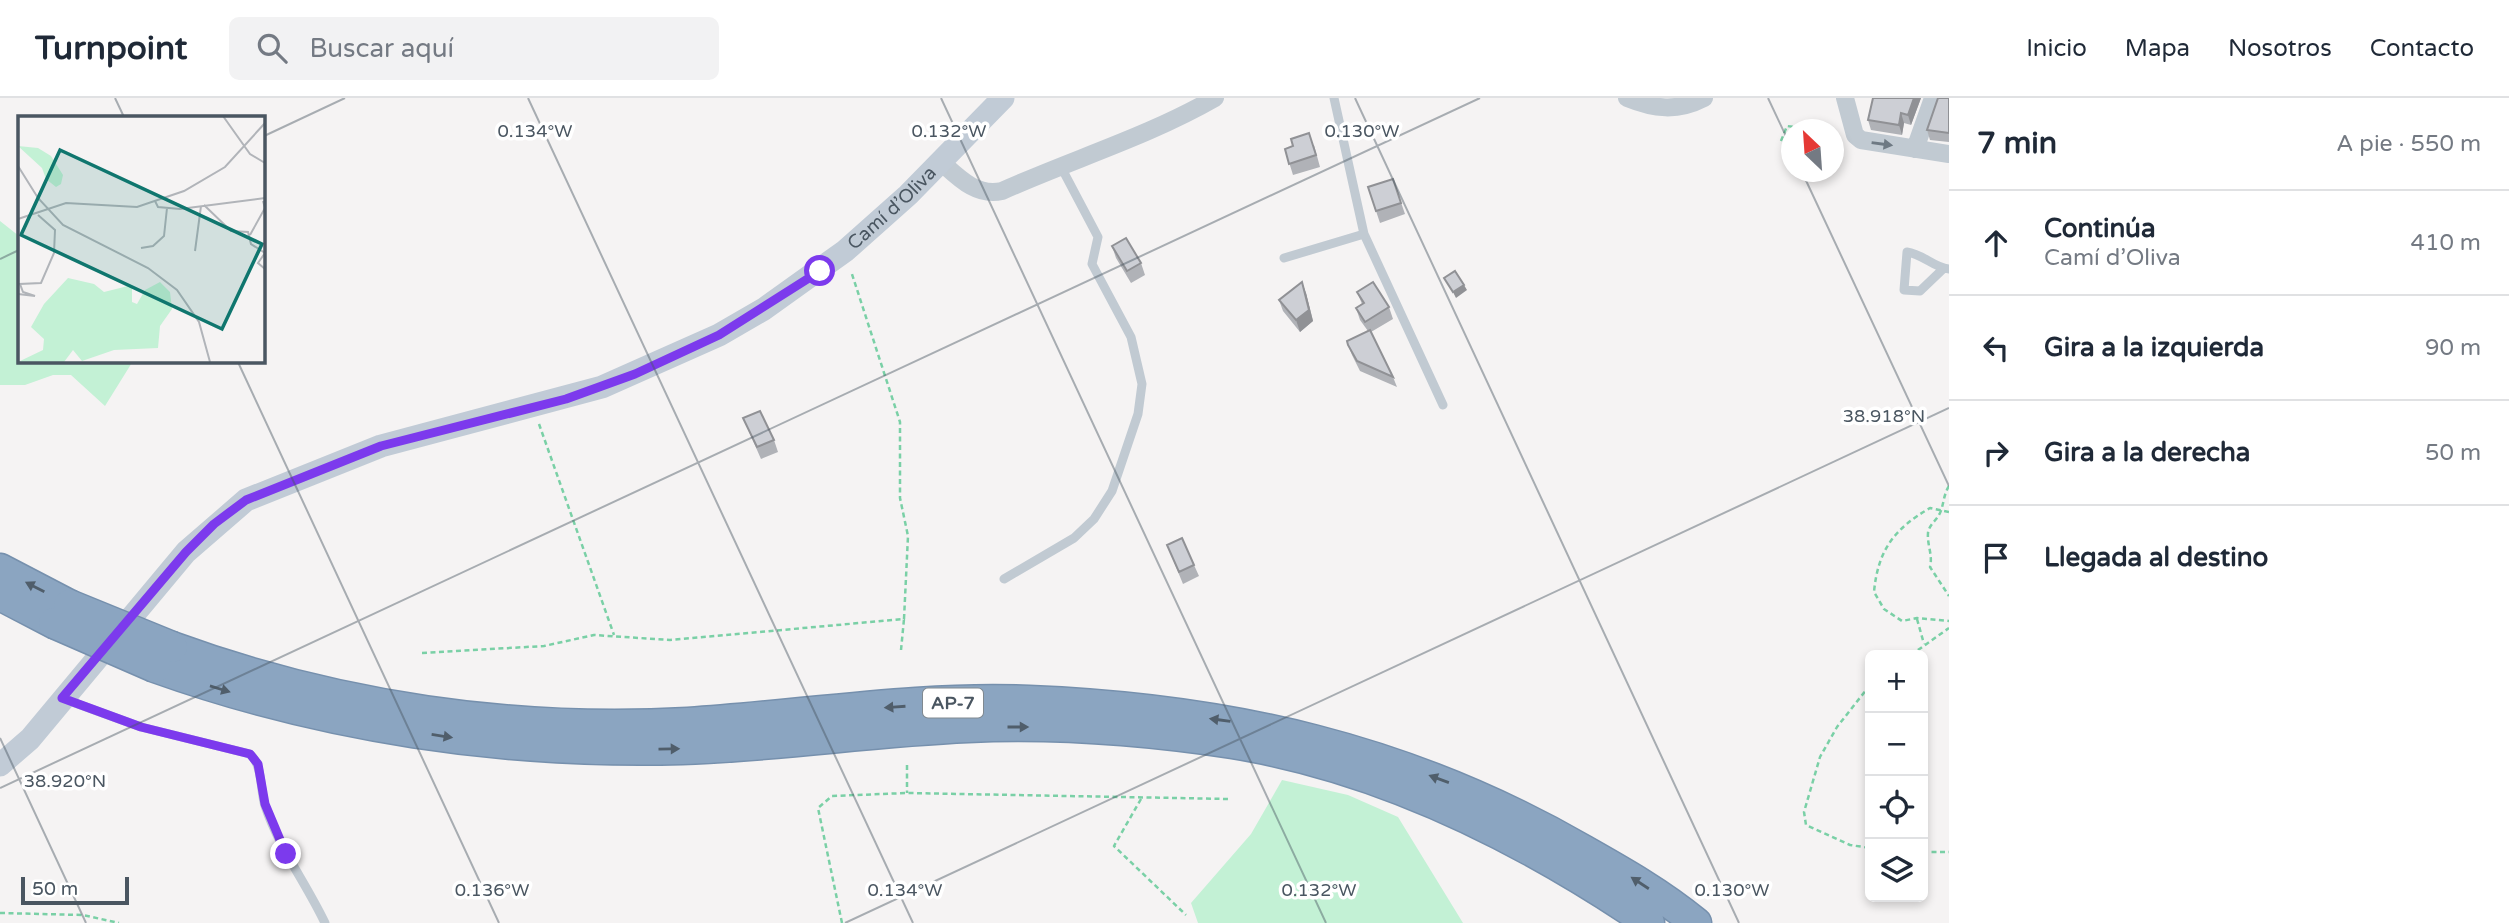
<!DOCTYPE html>
<html lang="es">
<meta charset="utf-8">
<style>
:root{--surface:#fff;--page:#f2f2f3;--text:#1f2937;--muted:#747a83;--line:#e0e1e3}
body{margin:0;font-family:"Varela Round",sans-serif;background:var(--page);color:var(--text)}
.controls{position:absolute;right:21px;bottom:21px;display:grid;overflow:hidden;border-radius:10px;box-shadow:0 4px 10px #0003}
.controls button{width:63px;height:63px;display:grid;place-items:center;padding:0;border:0;border-bottom:2px solid var(--line);background:var(--surface);color:var(--text);font:35px sans-serif}
.compass{position:absolute;left:1781px;top:21px;width:63px;height:63px;border-radius:50%;background:var(--surface);box-shadow:0 4px 10px #0003;rotate:335deg}
.scale{position:absolute;left:21px;bottom:18px;width:108px;box-sizing:border-box;padding-left:7px;border:4px solid #4a5661;border-top:0;font-size:19px;line-height:24px;white-space:nowrap;color:#4a5661;-webkit-text-stroke:5px #fff;paint-order:stroke}
.stop{position:absolute;width:21px;height:21px;margin:-16px;border:5px solid #7c3aed;border-radius:50%;background:#fff}
.stop.end{background:#7c3aed;border-color:#fff;box-shadow:0 2px 7px #0008}
.list{margin:0;padding:0;list-style:none}
h2{display:flex;justify-content:space-between;align-items:center;height:91px;margin:0;padding:0 28px;font-size:30px}
h2 small{font-size:23px;font-weight:400;color:var(--muted)}
.list li{display:grid;grid-template-columns:46px 1fr auto;gap:21px;align-items:center;box-sizing:border-box;height:105px;padding:0 28px;border-top:2px solid var(--line)}
.list b{display:block;font-size:26px;white-space:nowrap}
.list p{margin:0;font-size:23px;white-space:nowrap;color:var(--muted)}
.list em{font-size:23px;font-style:normal;color:var(--muted)}
.icon{flex:none;width:38px;height:38px;fill:none;stroke:currentColor;stroke-width:2;stroke-linecap:round;stroke-linejoin:round}
.map{position:relative;flex:none;width:1949px;height:825px;overflow:hidden}
header{display:flex;align-items:center;gap:42px;box-sizing:border-box;height:98px;padding:0 35px;background:var(--surface);border-bottom:2px solid var(--line)}
header strong{font-size:33px}
nav{display:flex;gap:38px;margin-inline-start:auto;font-size:24px}
.search{width:490px;height:63px;background:var(--page);display:flex;align-items:center;gap:18px;box-sizing:border-box;padding:0 24px;border-radius:10px;color:var(--muted);font-size:26px}
main{display:flex}
aside{flex:1;background:var(--surface)}
.map>svg:first-child{display:block}
.green{fill:#c3f1d5}
.lines{fill:none;stroke-linecap:round;stroke-linejoin:round}
.highway-casing{stroke:#7690ad;stroke-width:33}
.path{stroke:#7ad0a6;stroke-width:2.5;stroke-dasharray:5 3.5;stroke-linecap:butt}
.lane{stroke:#c1cad2;stroke-width:9}
.street{stroke:#c1cad2;stroke-width:18}
.secondary{stroke:#c1cbd6;stroke-width:23}
.highway{stroke:#8ba5c1;stroke-width:30}
.highway-bridge-casing{stroke:#7690ad;stroke-width:33;stroke-linecap:butt}
.highway-bridge{stroke:#8ba5c1;stroke-width:30}
.wall{fill:#b0b2b7}
.shaded-wall{fill:#909195}
.building{fill:#cdcfd5;stroke:#909195;stroke-width:2}
.oneway{fill:#6e7983}
.oneway2{fill:#505e6b}
.route{stroke:#7c3aed;stroke-width:9}
.ticks{fill:none;stroke:#4a5661;stroke-width:2;stroke-opacity:0.45}
.labels{text-anchor:middle;dominant-baseline:central;stroke-width:7;stroke-linejoin:round;paint-order:stroke}
.shield{fill:#fff;stroke:#808990;stroke-width:2}
.shield-label{font-size:18px;font-weight:bold;fill:#4a5661}
.street-label{font-size:19px;fill:#4a5661;stroke:#fff}
.inset-road{fill:none;stroke:#b1b4b9;stroke-width:2}
.view{fill:#0f766e;fill-opacity:0.15;stroke:#0f766e;stroke-width:3.5}
.inset-edge{fill:none;stroke:#4a5661;stroke-width:3.5}
.ticks-label{font-size:18px;text-anchor:middle;fill:#4a5661;stroke:#fff;stroke-width:7;stroke-linejoin:round;paint-order:stroke}
</style>
<header>
<strong>Turnpoint</strong>
<div class="search"><svg class="icon" aria-label="search" viewBox="0 0 24 24"><circle cx="10" cy="10" r="6"/><path d="M15 15l6 6"/></svg>Buscar aquí</div>
<nav><a>Inicio</a><a>Mapa</a><a>Nosotros</a><a>Contacto</a></nav>
</header>
<main>
<div class="map">
<svg width="1949" height="825" viewBox="0 0 1949 825">
<rect width="100%" height="100%" fill="#f5f3f3"/>
<!-- green -->
<path class="green" d="M0 123 19 138V262L133 263 105 308 71 277H53L25 287H0Z
M1282 682 1348 697 1398 719 1463 825H1198L1191 805 1251 736Z"/>
<g class="lines">
<!-- highway casing -->
<g class="highway-casing">
<path id="highway" d="M0 471 69 507
M0 497 54 525
M172 549C336 609 514 635 688 625 799 618 918 598 1029 603 1229 611 1408 651 1583 752 1622 774 1661 796 1696 825
M155 569C323 629 504 656 682 651 777 648 873 633 968 629 1055 625 1146 632 1232 645 1382 669 1524 740 1649 825"/>
</g>
<!-- path -->
<path class="path" d="M1781 43 1787 28 1816 32
M539 326 614 537
M1949 388C1943 398 1944 406 1940 415 1936 423 1929 427 1928 435 1927 447 1933 457 1930 469L1949 498
M1949 414 1930 410C1894 431 1878 452 1874 494L1884 511 1902 523 1917 520 1949 523
M1917 521 1924 546
M901 552 904 521
M422 555 544 548 594 537 670 542 904 521 908 438 900 400V324L851 173
M1911 557 1949 530
M1870 587 1837 629 1820 659 1804 714 1806 727 1850 747 1870 750
M907 667V695
M1141 701 1114 748 1186 817
M1923 754H1949
M0 815 83 817 119 825
M842 825 818 710 832 698 907 695 1229 701"/>
<!-- lane -->
<path class="lane" d="M1334 0 1364 136 1443 307
M1284 160 1364 136
M1943 171 1920 193 1904 192 1907 154C1923 156 1934 170 1949 171
M1004 481 1074 440 1094 421 1112 393 1138 316 1142 286 1131 239 1092 166 1098 139 1060 67
M64 601 141 629 250 656C263 668 260 692 265 708 279 750 306 785 325 825"/>
<!-- street -->
<path class="street" d="M1627 0C1654 11 1677 14 1704 0
M1845 0 1855 37 1861 42 1949 56
M1915 51 1933 0
M940 63C958 79 976 99 1002 93 1073 61 1147 39 1215 0"/>
<!-- secondary -->
<path class="secondary" id="s1" d="M0 667 30 641 186 454 246 402 381 348 602 289 719 237 764 211 845 153 908 97 1003 0"/>
<!-- highway -->
<use href="#highway" class="highway"/>
<!-- highway-bridge casing -->
<g class="highway-bridge-casing">
<path id="highway-bridge" d="M69 507 172 549
M54 525 155 569"/>
</g>
<!-- highway-bridge -->
<use href="#highway-bridge" class="highway-bridge"/>
</g>
<!-- wall -->
<path class="wall" d="M1873 0H1921L1911 27 1904 25 1902 37 1871 32 1868 22Z
M1949 0V44L1930 42 1927 32Z
M1314 47 1320 69 1293 77 1285 51Z
M1393 81 1405 116 1380 125 1368 89Z
M1112 148 1141 165 1145 177 1131 185 1116 160Z
M1357 194 1389 209 1393 221 1371 234 1393 279 1397 289 1360 273 1352 257 1348 247 1368 233 1360 222 1356 210 1362 206Z
M1306 195 1313 223 1300 234 1283 213 1279 202Z
M743 320 774 342 778 354 761 361Z
M1167 447 1194 467 1199 478 1183 486Z"/>
<!-- shaded-wall -->
<path class="shaded-wall" d="M1914 0H1921L1911 27 1908 17Z
M1901 15 1904 25 1902 37 1899 27Z
M1302 184 1306 195 1313 223 1300 234 1296 222Z
M1464 187 1467 192 1456 200 1453 194Z"/>
<!-- building -->
<path class="building" d="M1873 0H1914L1908 17 1901 15 1899 27 1868 22Z
M1938 0H1949V35L1927 32Z
M1309 35 1316 57 1289 66 1285 51 1293 48 1291 41Z
M1393 81 1401 105 1376 113 1368 89Z
M1126 140 1141 165 1127 173 1112 148Z
M1455 173 1464 187 1453 194 1444 180Z
M1302 184 1309 212 1296 222 1279 202Z
M1373 184 1389 209 1365 224 1356 210 1364 205 1357 194Z
M1370 232 1393 279 1357 263 1348 247 1347 243Z
M760 313 774 342 757 349 743 320Z
M1182 440 1194 467 1179 474 1167 447Z"/>
<!-- one-way arrows -->
<defs><path id="oneway-solid" d="M-6-.8H1V-3.2L6.5 0L1 3.2V.8H-6Z" transform="scale(1.75)"/></defs>
<use class="oneway" href="#oneway-solid" transform="translate(1882 46) rotate(8)"/>
<g class="oneway2">
<use href="#oneway-solid" transform="translate(35 489) rotate(-153)"/>
<use href="#oneway-solid" transform="translate(220 591) rotate(17)"/>
<use href="#oneway-solid" transform="translate(895 609) rotate(176)"/>
<use href="#oneway-solid" transform="translate(1220 622) rotate(-172)"/>
<use href="#oneway-solid" transform="translate(1018 629)"/>
<use href="#oneway-solid" transform="translate(442 638) rotate(9)"/>
<use href="#oneway-solid" transform="translate(669 651) rotate(-1)"/>
<use href="#oneway-solid" transform="translate(1439 681) rotate(-160)"/>
<use href="#oneway-solid" transform="translate(1640 785) rotate(-147)"/>
</g>
<g class="lines">
<!-- route -->
<path class="route" d="M286 756 265 706 258 666 250 656 141 629 62 600 186 454 214 426 246 402 381 348 566 301 635 276 719 237 820 173"/>
</g>
<!-- ticks -->
<path class="ticks" d="M115 0 124 19M528 0 913 825M941 0 1326 825M1355 0 1739 825M1768 0 1792 51M262 39 345 0M1802 74 1949 388M0 161 19 152M237 262 499 825M0 640 86 825M0 690 1480 0M845 825 1949 310"/>
<g class="labels">
<!-- shield labels -->
<rect class="shield" x="923" y="590.5" width="60" height="29" rx="5"/>
<g class="shield-label">
<text x="953" y="605">AP-7</text>
</g>
<!-- street labels -->
<g class="street-label">
<text stroke="none"><textPath href="#s1" startOffset="1080">Camí d’Oliva</textPath></text>
</g>
</g>
<!-- overview -->
<g transform="translate(18 18)">
<rect width="247" height="247" fill="#f5f3f3"/>
<path d="M0 30 20 32 33 40 45 59 43 68 38 71 28 63 24 52ZM50 162 76 168 86 176 114 169V186L119 188 127 174 142 166 152 176 154 193 142 210 140 232 96 234 64 245 55 234 46 246H0L25 234 26 223 13 211 26 188Z" fill="#c3f1d5"/>
<path class="inset-road" d="M205 0 232 38 247 47M0 50 20 82 45 109 130 152 159 174 181 206 192 246M137 85 140 91 162 93 247 82M186 89 213 115 230 116 233 128 247 137M0 103 48 87 119 91 166 75 207 51 247 7M232 119 247 92 245 85M123 132 135 130 146 120 149 92M177 135 183 90M247 137 240 147 247 153M0 178 17 180 5 176 2 168 23 167 36 137 37 114 20 99"/>
<path class="view" d="M42 34 244 128 204 213 3 119Z"/>
<rect width="247" height="247" class="inset-edge"/>
</g>
<g class="ticks-label">
<text x="535" y="39">0.134°W</text>
<text x="949" y="39">0.132°W</text>
<text x="1362" y="39">0.130°W</text>
<text x="1884" y="324">38.918°N</text>
<text x="65" y="689">38.920°N</text>
<text x="492" y="798">0.136°W</text>
<text x="905" y="798">0.134°W</text>
<text x="1319" y="798">0.132°W</text>
<text x="1732" y="798">0.130°W</text>
</g>
</svg>
<div class="controls">
<button>+</button>
<button>−</button>
<button><svg class="icon" aria-label="locate" viewBox="0 0 24 24"><circle cx="12" cy="12" r="6"/><path d="M12 2v4M12 18v4M2 12h4M18 12h4"/></svg></button>
<button><svg class="icon" aria-label="layers" viewBox="0 0 24 24"><path d="M12 4l9 5-9 5-9-5zM3 14l9 5 9-5"/></svg></button>
</div>
<svg class="compass" viewBox="-18 -18 36 36"><path d="M0-13l5 13h-10z" fill="#e53935"/><path d="M0 13l5-13h-10z" fill="#747a83"/></svg>
<div class="scale">50 m</div>
<div class="stop" style="left:820px;top:173px"></div>
<div class="stop end" style="left:286px;top:756px"></div>
</div>
<aside>
<h2>7 min<small>A pie · 550 m</small></h2>
<ul class="list">
<li><svg class="icon" aria-label="ahead" viewBox="0 0 24 24"><path d="M12 20V5M6 11l6-6 6 6"/></svg><div><b>Continúa</b><p>Camí d’Oliva</p></div><em>410 m</em></li>
<li><svg class="icon" aria-label="left" viewBox="0 0 24 24"><path d="M17 20v-9H6M10 6l-5 5 5 5"/></svg><div><b>Gira a la izquierda</b></div><em>90 m</em></li>
<li><svg class="icon" aria-label="right" viewBox="0 0 24 24"><path d="M7 20v-9h11M14 6l5 5-5 5"/></svg><div><b>Gira a la derecha</b></div><em>50 m</em></li>
<li><svg class="icon" aria-label="arrive" viewBox="0 0 24 24"><path d="M6 21V4h12l-3 4 3 4H6"/></svg><div><b>Llegada al destino</b></div></li>
</ul>
</aside>
</main>
